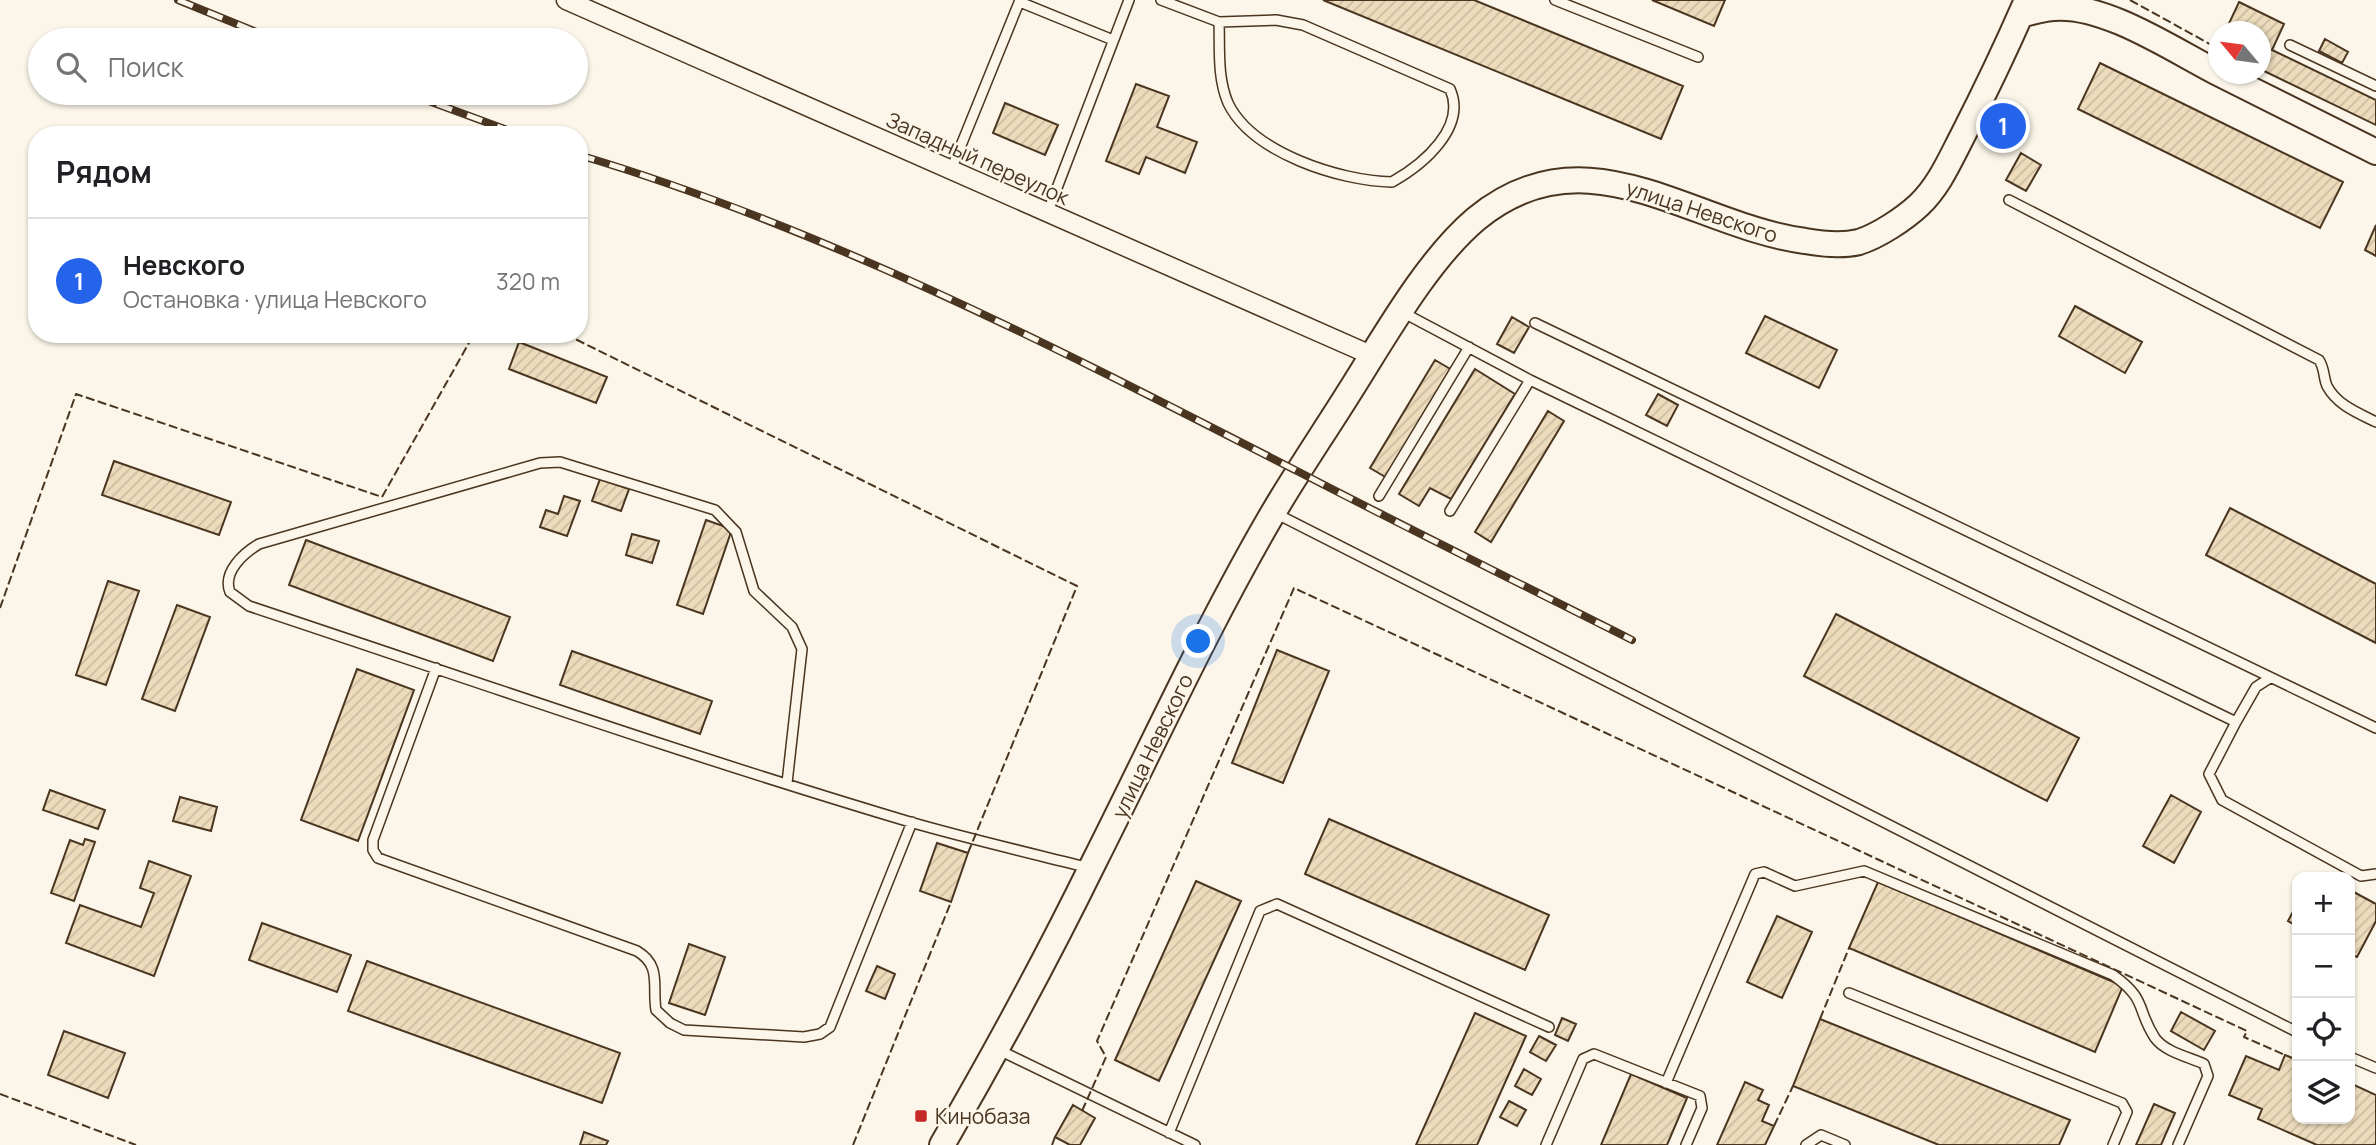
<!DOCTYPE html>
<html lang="ru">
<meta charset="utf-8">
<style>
:root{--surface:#fff;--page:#f2f2f2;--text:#202124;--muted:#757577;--line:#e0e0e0;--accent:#2563eb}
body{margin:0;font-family:Manrope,sans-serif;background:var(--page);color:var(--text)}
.controls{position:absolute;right:21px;bottom:21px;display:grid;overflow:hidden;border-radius:14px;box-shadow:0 2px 5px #0004}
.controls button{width:63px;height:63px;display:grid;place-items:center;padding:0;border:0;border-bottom:2px solid var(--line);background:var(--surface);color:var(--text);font:35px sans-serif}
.compass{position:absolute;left:2208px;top:21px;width:63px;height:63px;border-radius:50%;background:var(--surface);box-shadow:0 2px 5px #0004;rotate:299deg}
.you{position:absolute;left:1199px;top:642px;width:24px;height:24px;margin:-18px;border:5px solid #fff;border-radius:50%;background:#1a73e8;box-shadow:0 0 0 10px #1a73e833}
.badge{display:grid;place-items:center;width:46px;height:46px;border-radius:50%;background:var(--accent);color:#fff;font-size:23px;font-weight:700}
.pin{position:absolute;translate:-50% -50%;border:4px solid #fff;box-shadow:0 2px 7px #0006}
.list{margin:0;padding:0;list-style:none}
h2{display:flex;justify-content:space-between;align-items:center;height:91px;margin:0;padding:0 28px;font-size:30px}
h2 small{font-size:23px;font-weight:400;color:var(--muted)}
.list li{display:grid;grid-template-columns:46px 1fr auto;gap:21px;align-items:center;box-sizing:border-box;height:126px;padding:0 28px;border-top:2px solid var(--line)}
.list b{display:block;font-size:26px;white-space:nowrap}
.list p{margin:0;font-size:23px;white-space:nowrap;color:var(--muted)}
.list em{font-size:23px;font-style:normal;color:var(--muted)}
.icon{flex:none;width:38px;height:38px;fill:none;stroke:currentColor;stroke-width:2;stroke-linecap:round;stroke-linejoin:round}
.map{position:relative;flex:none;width:2376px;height:1145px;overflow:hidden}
.search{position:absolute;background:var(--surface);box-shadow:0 2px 5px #0004;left:28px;top:28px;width:560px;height:77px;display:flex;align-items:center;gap:18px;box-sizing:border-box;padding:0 24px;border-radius:38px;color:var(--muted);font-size:26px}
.panel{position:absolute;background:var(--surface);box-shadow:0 2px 5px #0004;left:28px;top:126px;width:560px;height:217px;border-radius:28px}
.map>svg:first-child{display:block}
.building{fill:url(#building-hatch);stroke:#4a3520;stroke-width:2}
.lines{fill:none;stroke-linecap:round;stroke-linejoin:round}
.lane-casing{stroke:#4a3520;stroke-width:12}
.street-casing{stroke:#4a3520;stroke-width:21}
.secondary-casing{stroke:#4a3520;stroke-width:28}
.lane{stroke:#fbf6e9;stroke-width:9}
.street{stroke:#fbf6e9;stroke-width:18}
.secondary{stroke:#fbf6e9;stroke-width:24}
.rail-casing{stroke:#4a3520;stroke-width:8}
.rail{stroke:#fbf6e9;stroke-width:5;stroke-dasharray:16;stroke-linecap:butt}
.fence{stroke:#4a3520;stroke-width:2;stroke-dasharray:9 3.5;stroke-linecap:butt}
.poi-dot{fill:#c62828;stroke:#fbf6e9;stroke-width:2.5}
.labels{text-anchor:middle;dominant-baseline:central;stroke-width:5;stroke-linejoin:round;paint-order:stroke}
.street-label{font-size:21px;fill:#4a3520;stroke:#fbf6e9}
.poi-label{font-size:21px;fill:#4a3520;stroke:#fbf6e9;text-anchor:start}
</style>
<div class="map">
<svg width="2376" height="1145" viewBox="0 0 2376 1145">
<defs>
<pattern id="building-hatch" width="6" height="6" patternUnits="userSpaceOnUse" patternTransform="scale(1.75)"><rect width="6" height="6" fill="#ecdcbc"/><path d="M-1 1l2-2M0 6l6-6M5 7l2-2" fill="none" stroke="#ccbda1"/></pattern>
</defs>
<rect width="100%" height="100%" fill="#fbf6e9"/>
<!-- building -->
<path class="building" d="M1323 0H1474L1683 86 1661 139Z
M1652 0H1725L1714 26Z
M2239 2 2284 24 2272 50 2376 100V125L2260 69V32H2225Z
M2325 39 2348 52 2342 63 2319 51Z
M2100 63 2343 182 2320 228 2078 109Z
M1136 84 1169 96 1157 127 1197 142 1185 173 1146 157 1139 174 1106 161Z
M1005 103 1058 125 1045 155 993 133Z
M2021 153 2041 165 2026 191 2006 180Z
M2376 225V256L2365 250Z
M2075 306 2142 342 2125 373 2059 336Z
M1765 316 1837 350 1819 388 1746 353Z
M1512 317 1529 327 1514 353 1497 344Z
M519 342 607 377 596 403 509 369Z
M1435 360 1452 370 1387 478 1370 468Z
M1475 369 1515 394 1451 499 1430 488 1419 506 1399 494Z
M1658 394 1678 405 1667 426 1646 415Z
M1548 411 1564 421 1491 542 1475 532Z
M114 461 231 502 219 535 102 495Z
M600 479 629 489 621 511 592 501Z
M564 496 580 501 567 536 540 527 546 510 558 514Z
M2230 508 2376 584V643L2206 555Z
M706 520 732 529 703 614 677 605Z
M632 534 659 541 652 563 626 555Z
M306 540 510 617 493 661 289 585Z
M108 581 139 591 106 685 76 675Z
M177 605 210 617 175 711 142 699Z
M1836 614 2079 738 2047 801 1804 676Z
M1277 650 1329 671 1283 783 1232 763Z
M572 651 712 701 700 734 560 685Z
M357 669 414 690 358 841 301 820Z
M50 790 105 810 98 829 43 810Z
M2171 795 2201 812 2174 863 2143 846Z
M180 797 217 807 211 831 173 821Z
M1329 819 1549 915 1525 970 1305 874Z
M85 839 95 842 74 901 51 893 70 840 83 845Z
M937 843 968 853 951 902 920 891Z
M149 861 191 876 154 976 66 943 80 905 141 927 154 893 140 888Z
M1196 881 1241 901 1159 1081 1115 1060Z
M1878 882 2123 986 2095 1052 1849 948Z
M2350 890 2376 904V921L2357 957 2350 954Z
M2297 904V926L2288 921Z
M1777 916 1812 932 1782 998 1747 982Z
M262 923 351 955 337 992 249 960Z
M689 944 725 957 705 1015 669 1003Z
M367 961 620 1053 602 1103 348 1011Z
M877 966 895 974 885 999 866 991Z
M2181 1012 2215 1031 2204 1050 2171 1031Z
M1475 1013 1526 1036 1477 1145H1416Z
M1562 1018 1576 1024 1568 1041 1555 1035Z
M1820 1019 2070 1120 2059 1145H1939L1793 1086Z
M64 1031 125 1053 108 1098 48 1075Z
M1539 1036 1556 1045 1546 1061 1530 1052Z
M2285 1055 2297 1060V1119H2350V1083L2376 1095V1145H2317L2258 1119 2262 1109 2229 1095 2246 1056 2279 1070Z
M1524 1069 1541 1079 1532 1095 1515 1086Z
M1631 1074 1687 1098 1667 1145H1601Z
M1745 1082 1763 1090 1758 1100 1769 1105 1762 1121 1774 1126 1765 1145H1717Z
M1509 1101 1526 1110 1517 1126 1500 1117Z
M2154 1104 2175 1113 2161 1145H2136Z
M1073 1105 1095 1118 1080 1145H1070L1055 1137Z
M584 1132 608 1141 606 1145H580Z"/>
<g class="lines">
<!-- lane casing -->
<g class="lane-casing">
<path id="lane" d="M1161 0 1219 22C1220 49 1217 77 1228 103 1252 153 1340 181 1392 182 1424 164 1467 127 1450 89L1303 25 1276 20 1219 22
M1555 0 1698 57
M1020 2 1113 40
M2290 45 2376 86
M951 170 1020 0
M2009 200 2319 360C2325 369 2323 377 2327 386 2337 405 2358 413 2376 422
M1047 214 1129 0
M1402 312 1530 380 2236 722 2209 774 2222 800 2361 876 2376 874
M1535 323 2376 728
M1379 496 1469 347
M1450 511 1530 380
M1275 513 2297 1032
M436 668 373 840V850L378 858 637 951C662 966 652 986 656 1010L670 1023 684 1030 804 1037 820 1034 830 1027 912 822
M2236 722 2256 687 2270 678
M787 783 802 649 792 627 754 591 736 532 715 510 560 462 540 463 259 544C244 553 222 572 230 592L249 606C469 679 688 756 910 822 969 839 1030 853 1090 868
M1849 993 2122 1103 2127 1112 2113 1145
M999 1050 1195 1145
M2350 1057 2376 1068
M1666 1083 1755 874 1764 872 1795 886 1864 871 2113 975C2148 1000 2136 1009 2155 1038 2165 1052 2189 1057 2204 1064L2208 1076 2178 1145
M1169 1133 1260 911 1277 904 1549 1027
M1546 1145 1583 1059 1594 1054 1700 1096 1702 1108 1686 1145
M1806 1145 1821 1135 1845 1145"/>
</g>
<!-- street casing -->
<g class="street-casing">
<path id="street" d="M566 0 1373 356"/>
</g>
<!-- secondary casing -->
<g class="secondary-casing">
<path id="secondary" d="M2021 15C2031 12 2042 9 2053 8 2104 3 2173 50 2218 73
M2220 74 2376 152
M942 1145C996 1052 1047 958 1094 862 1153 745 1207 626 1273 513 1296 474 1321 437 1345 399 1381 343 1425 262 1476 219 1587 127 1692 226 1805 241 1822 244 1842 246 1859 242 1878 236 1904 219 1919 205 1939 186 1950 160 1962 137 1985 92 2007 46 2027 0"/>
</g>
<!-- lane -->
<use href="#lane" class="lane"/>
<!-- street -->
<use href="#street" class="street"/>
<!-- secondary -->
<use href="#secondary" class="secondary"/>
<!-- rail casing -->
<g class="rail-casing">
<path id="rail" d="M178 0 276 40
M407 93 521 135
M579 155C831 230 1066 353 1299 472 1409 529 1521 584 1632 640"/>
</g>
<!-- rail -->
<use href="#rail" class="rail"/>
<!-- fence -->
<path class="fence" d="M2130 0 2217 48
M565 334 1077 586 968 853
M0 608 76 394 382 497 474 334
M1820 1019 1849 948
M0 1094 136 1145
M1082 1111 1106 1057 1097 1041 1294 588 2247 1031 2244 1037 2285 1055
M1774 1126 1793 1086
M853 1145 951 902
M1052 1145 1055 1137"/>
</g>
<!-- markers -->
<rect class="poi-dot" x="914" y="1109" width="14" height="14" rx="3.5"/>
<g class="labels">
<!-- street labels -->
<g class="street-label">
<text transform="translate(978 158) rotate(24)">Западный переулок</text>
<text transform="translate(1702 211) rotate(18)">улица Невского</text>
<text transform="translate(1152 746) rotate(-64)">улица Невского</text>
</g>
<!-- poi labels -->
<g class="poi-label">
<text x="935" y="1116">Кинобаза</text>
</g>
</g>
</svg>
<div class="controls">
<button>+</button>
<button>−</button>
<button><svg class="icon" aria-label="locate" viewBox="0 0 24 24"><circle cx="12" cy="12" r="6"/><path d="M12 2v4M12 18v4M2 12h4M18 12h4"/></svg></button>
<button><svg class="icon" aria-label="layers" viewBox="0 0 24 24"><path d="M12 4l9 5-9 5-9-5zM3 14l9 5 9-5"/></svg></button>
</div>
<svg class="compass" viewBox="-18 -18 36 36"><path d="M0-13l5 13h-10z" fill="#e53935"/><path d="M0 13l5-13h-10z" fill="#757577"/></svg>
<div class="you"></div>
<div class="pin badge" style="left:2003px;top:126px">1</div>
<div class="search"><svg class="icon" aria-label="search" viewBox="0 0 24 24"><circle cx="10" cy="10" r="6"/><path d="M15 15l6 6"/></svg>Поиск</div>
<section class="panel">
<h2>Рядом<small></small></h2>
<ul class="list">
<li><span class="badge">1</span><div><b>Невского</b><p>Остановка · улица Невского</p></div><em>320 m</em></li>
</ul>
</section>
</div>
